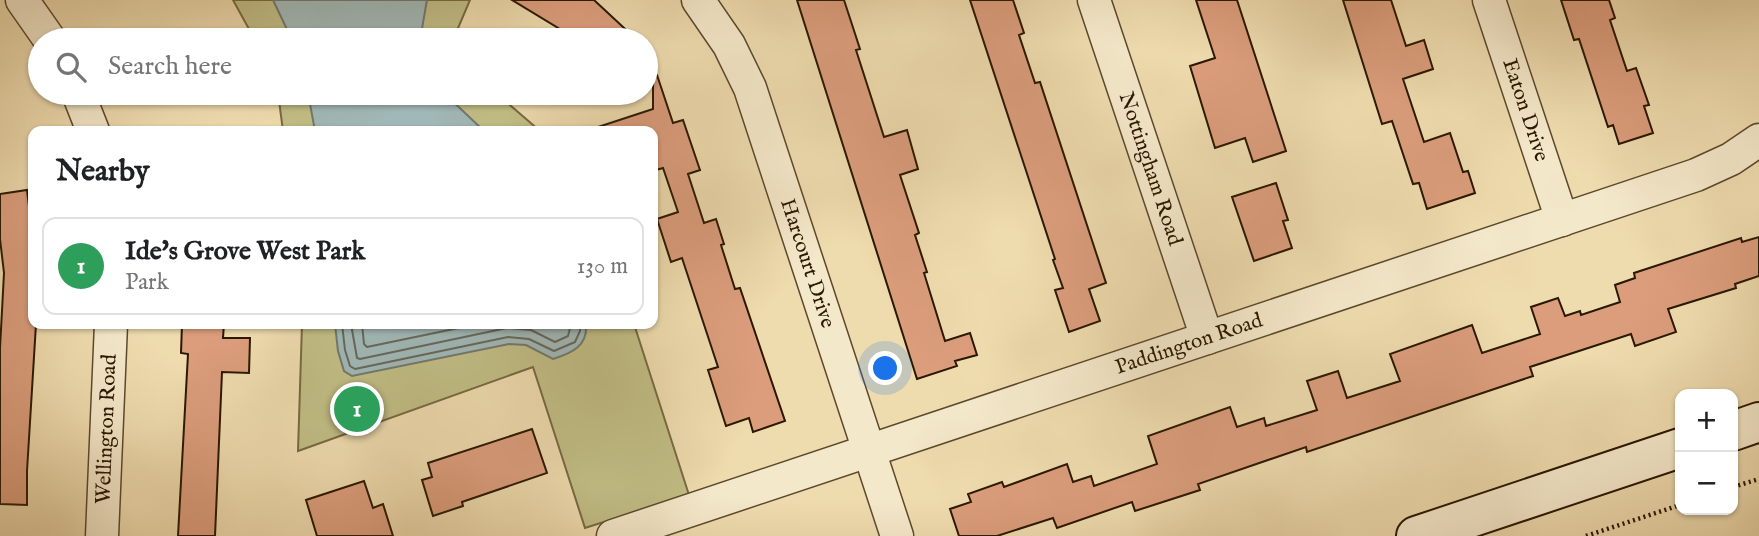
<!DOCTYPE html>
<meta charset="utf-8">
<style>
:root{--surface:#fff;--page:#f6f6f6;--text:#202124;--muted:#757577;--line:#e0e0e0;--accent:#8f2418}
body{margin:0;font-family:"IM FELL English",serif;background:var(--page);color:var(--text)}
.controls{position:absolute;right:21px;bottom:21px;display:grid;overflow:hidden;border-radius:14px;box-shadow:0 2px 5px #0004}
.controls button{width:63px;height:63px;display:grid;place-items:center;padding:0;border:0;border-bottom:2px solid var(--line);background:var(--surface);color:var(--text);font:35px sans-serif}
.you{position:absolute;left:886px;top:369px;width:24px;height:24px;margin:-18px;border:5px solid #fff;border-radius:50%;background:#1a73e8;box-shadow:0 0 0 10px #1a73e833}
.badge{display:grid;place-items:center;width:46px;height:46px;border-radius:50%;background:var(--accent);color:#fff;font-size:23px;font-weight:700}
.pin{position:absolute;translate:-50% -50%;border:4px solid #fff;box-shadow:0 2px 7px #0006}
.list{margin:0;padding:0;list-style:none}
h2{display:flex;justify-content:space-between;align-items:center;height:91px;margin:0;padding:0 28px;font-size:30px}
h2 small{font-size:23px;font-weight:400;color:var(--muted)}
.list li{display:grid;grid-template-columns:46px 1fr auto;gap:21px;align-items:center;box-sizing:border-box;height:98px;margin:0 14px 14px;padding:0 14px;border:2px solid var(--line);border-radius:14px}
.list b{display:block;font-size:26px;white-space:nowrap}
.list p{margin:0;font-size:23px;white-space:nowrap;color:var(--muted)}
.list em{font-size:23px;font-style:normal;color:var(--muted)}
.icon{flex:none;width:38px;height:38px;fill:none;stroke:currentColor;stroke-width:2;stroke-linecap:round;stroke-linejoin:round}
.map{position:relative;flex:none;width:1759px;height:536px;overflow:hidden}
.search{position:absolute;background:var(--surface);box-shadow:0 2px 5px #0004;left:28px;top:28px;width:630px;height:77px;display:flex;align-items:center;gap:18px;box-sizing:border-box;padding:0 24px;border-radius:38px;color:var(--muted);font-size:26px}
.panel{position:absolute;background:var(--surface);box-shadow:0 2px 5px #0004;left:28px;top:126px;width:630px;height:203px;border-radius:14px}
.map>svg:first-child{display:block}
.green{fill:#c1bd85;stroke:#766a42;stroke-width:2}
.water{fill:#a0b8b7;stroke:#71786e;stroke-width:2}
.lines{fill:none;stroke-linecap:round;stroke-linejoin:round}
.shore{stroke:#65685c;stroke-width:2}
.building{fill:#db9d7c;stroke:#2a1800;stroke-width:2}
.minor-casing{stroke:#5b492c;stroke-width:35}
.secondary-casing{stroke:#2a1800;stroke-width:42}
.path{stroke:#2a1800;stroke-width:4.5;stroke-dasharray:2 3.5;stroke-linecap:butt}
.minor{stroke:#f4e8ca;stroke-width:32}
.secondary{stroke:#f4e8ca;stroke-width:38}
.labels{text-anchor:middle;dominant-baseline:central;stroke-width:6;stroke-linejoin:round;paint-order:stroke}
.street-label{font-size:21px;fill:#2a1800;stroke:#f4e8ca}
</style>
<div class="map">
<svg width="1759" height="536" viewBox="0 0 1759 536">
<rect width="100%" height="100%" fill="#eedbae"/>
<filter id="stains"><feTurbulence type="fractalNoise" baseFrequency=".00286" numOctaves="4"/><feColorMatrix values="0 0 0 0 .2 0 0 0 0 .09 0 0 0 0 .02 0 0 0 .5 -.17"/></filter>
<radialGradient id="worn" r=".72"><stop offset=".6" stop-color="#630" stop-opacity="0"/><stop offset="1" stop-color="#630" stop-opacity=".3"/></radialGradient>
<!-- green -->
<path class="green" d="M233 0H470L453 40H255Z
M278 93H496L540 131H283Z
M302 324H634L689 495 585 528 533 367 298 451Z"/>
<!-- water -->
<path class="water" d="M273 0H427L420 40H292Z
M308 93H444L484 131H315Z
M335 324H586C588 346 572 353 553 359L526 345 509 344 352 376 344 371 338 351Z"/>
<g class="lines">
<!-- shore -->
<path class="shore" d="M342 324 345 350 350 366 355 369 508 337 529 339 554 351 575 342 580 331V324
M351 324 357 358 360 359 507 328 531 330 555 342 568 336 571 324
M362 324 364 344 367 347 478 324"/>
</g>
<!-- building -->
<path class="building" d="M512 0H594L637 40H578Z
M797 0H844L860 49 856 50 884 137 907 130 918 169 900 175 919 233 915 235 927 272 924 273 945 341 970 333 977 355 955 361 957 366 917 379Z
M970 0H1013L1024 33 1019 35 1035 83 1040 82 1106 283 1089 289 1100 321 1069 332 1055 290 1063 288 1053 260 1055 259Z
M1196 0H1237L1286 151 1253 162 1245 138 1215 148 1190 66 1215 58Z
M1343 0H1391L1406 46 1424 40 1433 69 1403 79 1424 142 1450 133 1463 172 1468 171 1475 193 1427 209 1419 183 1413 184 1392 121 1382 124Z
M1561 0H1609L1615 18 1610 20 1627 71 1636 68 1649 105 1644 106 1653 133 1619 144 1613 125 1608 127 1579 39 1574 40Z
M657 75 673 123 683 120 700 170 688 174 704 223 716 219 724 244 721 245 735 289 740 288 785 421 753 432 749 418 726 426 708 370 718 367 682 258 671 262 657 219 678 212 663 168 653 171V131H598V127L653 109V76Z
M1276 183 1288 220 1283 221 1292 248 1254 261 1232 197Z
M27 190 33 239V324H36L27 471V505L0 504V348L4 273 0 239V194Z
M1759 237V276L1735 284 1736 288 1668 309 1676 332 1635 346 1631 334 1530 367 1533 376 1307 452 1306 447 1198 484 1200 490 1135 511 1132 502 1057 528 1053 518 997 536H959L950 509 971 502 968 494 1002 482 1004 487 1067 464 1073 482 1091 476 1094 486 1157 464 1148 436 1230 407 1237 427 1264 418 1266 426 1317 410 1307 381 1338 371 1347 398 1400 381 1390 354 1472 325 1482 353 1540 334 1531 307 1558 298 1565 316 1580 311 1581 315 1620 302 1615 285 1635 278 1634 273 1741 238 1742 242Z
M182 324H224L223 338H250L249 373 222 372 215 536H178L188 354 181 353Z
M532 429 547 473 462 502 463 506 433 516 422 480 432 477 428 463Z
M364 481 373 508 383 504 393 536H317L306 500Z"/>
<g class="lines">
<!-- minor casing -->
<g class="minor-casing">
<g id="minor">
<path d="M22 0 50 40"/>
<path id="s1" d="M698 0 729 45 750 88 897 536"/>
<path id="s2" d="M1094 0 1207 338"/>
<path id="s3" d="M1489 0 1562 220"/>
<path d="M78 93 93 131"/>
<path id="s4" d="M102 536 111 324"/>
<path id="s5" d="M613 536 1696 175 1731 159 1759 140"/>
</g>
</g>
<!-- secondary casing -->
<g class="secondary-casing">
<path id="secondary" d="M1733 431 1759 422
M1416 536 1680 448"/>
</g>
<!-- path -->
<path class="path" d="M1733 487 1759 479
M1586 536 1680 505"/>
<!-- minor -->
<use href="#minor" class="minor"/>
<!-- secondary -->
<use href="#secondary" class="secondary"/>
</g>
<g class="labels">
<!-- street labels -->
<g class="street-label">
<text stroke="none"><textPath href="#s3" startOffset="116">Eaton Drive</textPath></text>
<text stroke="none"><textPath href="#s2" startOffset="178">Nottingham Road</textPath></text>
<text stroke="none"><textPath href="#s1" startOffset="287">Harcourt Drive</textPath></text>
<text stroke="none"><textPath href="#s5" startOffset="607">Paddington Road</textPath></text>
<text stroke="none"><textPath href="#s4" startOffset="107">Wellington Road</textPath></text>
</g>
</g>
<rect width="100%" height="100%" filter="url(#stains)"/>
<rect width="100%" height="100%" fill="url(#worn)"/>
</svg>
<div class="controls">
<button>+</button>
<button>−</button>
</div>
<div class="you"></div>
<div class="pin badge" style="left:357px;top:409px;background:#2e9e5b">1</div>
<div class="search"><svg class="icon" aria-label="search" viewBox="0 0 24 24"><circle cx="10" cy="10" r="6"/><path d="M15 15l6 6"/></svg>Search here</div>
<section class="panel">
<h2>Nearby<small></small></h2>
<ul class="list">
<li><span class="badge" style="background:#2e9e5b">1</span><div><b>Ide's Grove West Park</b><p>Park</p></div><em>130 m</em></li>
</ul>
</section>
</div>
